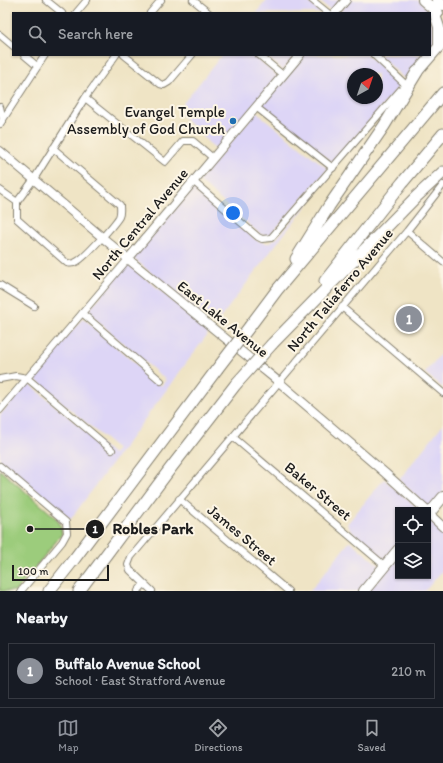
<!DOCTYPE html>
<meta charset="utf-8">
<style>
:root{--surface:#171b24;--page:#242831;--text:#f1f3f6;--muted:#9ea1a6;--line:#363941;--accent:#8c9099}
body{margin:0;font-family:Itim,sans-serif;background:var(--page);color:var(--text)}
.controls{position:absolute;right:12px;bottom:12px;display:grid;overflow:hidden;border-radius:0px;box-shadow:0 1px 3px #0004}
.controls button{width:36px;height:36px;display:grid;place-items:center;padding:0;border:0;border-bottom:1px solid var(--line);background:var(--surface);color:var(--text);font:20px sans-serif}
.compass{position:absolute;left:347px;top:68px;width:36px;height:36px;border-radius:50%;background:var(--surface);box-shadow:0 1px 3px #0004;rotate:40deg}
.scale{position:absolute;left:12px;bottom:10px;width:97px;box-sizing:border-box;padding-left:4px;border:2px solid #1c1c1c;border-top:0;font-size:11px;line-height:14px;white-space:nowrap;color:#1c1c1c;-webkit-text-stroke:3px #fcf5e5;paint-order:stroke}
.you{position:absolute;left:233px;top:213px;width:14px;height:14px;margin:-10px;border:3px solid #fff;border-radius:50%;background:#1a73e8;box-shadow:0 0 0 6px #1a73e833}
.badge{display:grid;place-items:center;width:26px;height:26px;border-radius:50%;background:var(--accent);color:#fff;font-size:13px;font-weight:700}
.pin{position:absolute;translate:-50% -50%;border:2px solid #fff;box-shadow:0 1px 4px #0006}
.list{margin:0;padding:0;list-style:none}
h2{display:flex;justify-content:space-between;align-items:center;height:52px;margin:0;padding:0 16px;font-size:17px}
h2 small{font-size:13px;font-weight:400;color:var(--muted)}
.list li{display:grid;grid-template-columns:26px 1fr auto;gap:12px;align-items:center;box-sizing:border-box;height:56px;margin:0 8px 8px;padding:0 8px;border:1px solid var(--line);border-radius:0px}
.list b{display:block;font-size:15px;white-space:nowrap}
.list p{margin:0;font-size:13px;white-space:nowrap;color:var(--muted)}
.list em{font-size:13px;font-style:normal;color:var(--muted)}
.icon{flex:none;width:22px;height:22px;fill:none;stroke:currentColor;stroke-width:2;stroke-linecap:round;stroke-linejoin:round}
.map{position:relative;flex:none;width:443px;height:591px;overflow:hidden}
.search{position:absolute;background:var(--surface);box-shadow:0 1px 3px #0004;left:12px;right:12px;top:12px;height:44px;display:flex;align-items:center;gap:10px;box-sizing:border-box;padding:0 14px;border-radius:0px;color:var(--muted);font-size:15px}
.sheet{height:116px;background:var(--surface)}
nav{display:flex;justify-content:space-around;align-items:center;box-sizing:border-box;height:56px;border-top:1px solid var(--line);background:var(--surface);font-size:11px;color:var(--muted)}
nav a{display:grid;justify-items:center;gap:2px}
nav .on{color:var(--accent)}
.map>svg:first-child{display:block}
.built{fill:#ddd5f6;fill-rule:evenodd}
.park{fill:#9ccc7b;stroke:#5c744c}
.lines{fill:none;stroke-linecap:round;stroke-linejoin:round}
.minor-casing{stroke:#868070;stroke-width:8}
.tertiary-casing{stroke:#868070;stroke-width:10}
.primary-casing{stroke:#868070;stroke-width:12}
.motorway-casing{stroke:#868070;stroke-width:13}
.minor{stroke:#fff;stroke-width:6}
.tertiary{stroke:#fff;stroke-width:8}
.primary{stroke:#fff;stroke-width:10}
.motorway{stroke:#fff;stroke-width:11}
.motorway-bridge-casing{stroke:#868070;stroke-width:13;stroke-linecap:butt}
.motorway-bridge{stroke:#fff;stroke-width:11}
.poi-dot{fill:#1f6fb2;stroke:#fcf5e5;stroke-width:1.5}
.labels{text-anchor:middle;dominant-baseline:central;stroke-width:4;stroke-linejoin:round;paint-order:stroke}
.poi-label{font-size:15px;fill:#1c1c1c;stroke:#fcf5e5;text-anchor:end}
.street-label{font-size:15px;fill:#1c1c1c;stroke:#fcf5e5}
.leader{fill:none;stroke:#1c1c1c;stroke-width:1.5}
.callout-dot{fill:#1c1c1c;stroke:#fcf5e5;stroke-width:1.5}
.mark-label{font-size:12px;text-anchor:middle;font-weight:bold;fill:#fff}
.callout-label{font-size:16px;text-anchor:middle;font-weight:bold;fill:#1c1c1c;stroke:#fcf5e5;stroke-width:4;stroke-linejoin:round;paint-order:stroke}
</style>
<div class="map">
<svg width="443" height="591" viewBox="0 0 443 591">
<rect width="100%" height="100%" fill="#fcf5e5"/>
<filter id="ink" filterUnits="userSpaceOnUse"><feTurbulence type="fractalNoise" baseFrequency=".025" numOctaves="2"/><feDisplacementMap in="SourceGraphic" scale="8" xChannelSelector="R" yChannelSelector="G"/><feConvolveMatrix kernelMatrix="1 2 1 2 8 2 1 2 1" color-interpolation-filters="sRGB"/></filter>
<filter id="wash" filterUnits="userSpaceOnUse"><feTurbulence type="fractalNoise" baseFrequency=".012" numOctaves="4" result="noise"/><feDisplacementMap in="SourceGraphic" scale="16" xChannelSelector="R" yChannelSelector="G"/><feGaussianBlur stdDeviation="0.9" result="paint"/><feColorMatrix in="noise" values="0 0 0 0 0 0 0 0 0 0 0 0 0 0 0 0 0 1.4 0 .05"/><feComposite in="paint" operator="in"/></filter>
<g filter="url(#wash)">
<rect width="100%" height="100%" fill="#efe4c5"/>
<!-- built -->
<path class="built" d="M267 0H306L322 13H256Z
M318 0H341L332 11Z
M350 0H418L430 11 434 21 435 46 430 52V13H339Z
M222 55H253L278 76 216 150 177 111Z
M265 55H295L283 70Z
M304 55H368L400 85 333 163 261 106ZM353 74H377V98H353Z
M379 55H427L405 79Z
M256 112 328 169 270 235 268 236 260 234 199 181Z
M194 187 256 240 265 243H270L277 238 321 187 271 251 215 325 133 258Z
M128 264 210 331 70 520 69 518H68L0 461V415L28 383 113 454 117 449 32 377 83 318 161 386 166 380 87 312Z
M443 351V388L425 373Z
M443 424V492L429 508 399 480Z
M384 479 420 510H398V545L385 560 355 535 347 524Z
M429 519 443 533V570L425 591H368L398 555V576H428Z
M350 541 380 566 359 591H310Z"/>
<!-- park -->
<path class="park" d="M0 470 55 517 60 524 62 534 16 591H0Z"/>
</g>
<g filter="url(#ink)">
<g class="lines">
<!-- minor casing -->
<g class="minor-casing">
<path id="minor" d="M46 0 62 13
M193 0 209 13
M312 0 328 13
M76 13 87 0
M150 13 161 0
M0 35 13 46
M24 55 37 66
M124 55 160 84 164 85 169 82 192 55
M259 55 283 75
M374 55 405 84
M85 98 165 162 183 141H193L213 158
M0 107 3 120
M256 107 333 168
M0 124 45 55
M194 182 258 237 262 239 271 238 403 87
M0 190 17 202
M17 202V219L67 263C71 264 73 264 76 262 84 259 114 225 119 217 121 213 120 209 120 205L53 148
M17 202 34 179 85 98 116 55
M407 231 443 262
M0 285 34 306
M342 307 443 393
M82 313 161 381
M0 379 16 376 27 378 112 450
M0 410 128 259
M233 437 385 566
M0 466 66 522 67 533 62 542 21 591
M179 499 288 591
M138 591 144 584
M152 591 130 570 128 565 131 557 407 231 443 185"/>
</g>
<!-- tertiary casing -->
<g class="tertiary-casing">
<path id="tertiary" d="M335 13 346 0
M0 151 128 259 279 382 385 473 426 510
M128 259 300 55
M428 513 443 527"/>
</g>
<!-- primary casing -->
<g class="primary-casing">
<path id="primary" d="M423 0 438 13
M437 0 443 5
M433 9 439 27V47
M417 72 443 42
M428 515 443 497
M364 591 398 550"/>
</g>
<!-- motorway casing -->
<g class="motorway-casing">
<path id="motorway" d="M296 259 329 206 384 126 417 72
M325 281 402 183 443 134
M250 326 277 290 443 93
M272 344 416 197 443 172
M49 591 75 558 217 369
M79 591 170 469 236 384"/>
</g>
<!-- minor -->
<use href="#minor" class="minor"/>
<!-- tertiary -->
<use href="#tertiary" class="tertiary"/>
<!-- primary -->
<use href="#primary" class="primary"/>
<!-- motorway -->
<use href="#motorway" class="motorway"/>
<!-- motorway-bridge casing -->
<g class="motorway-bridge-casing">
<path id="motorway-bridge" d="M217 369 250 326
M236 384 272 344"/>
</g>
<!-- motorway-bridge -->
<use href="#motorway-bridge" class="motorway-bridge"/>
</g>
</g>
<!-- markers -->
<circle class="poi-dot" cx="233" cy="121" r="4"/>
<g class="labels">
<!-- poi labels -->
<g class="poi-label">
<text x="225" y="112">Evangel Temple<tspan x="225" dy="17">Assembly of God Church</tspan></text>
</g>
<!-- street labels -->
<g class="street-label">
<text transform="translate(140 224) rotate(-50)">North Central Avenue</text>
<text transform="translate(340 290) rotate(-50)">North Taliaferro Avenue</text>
<text transform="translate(223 319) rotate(39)">East Lake Avenue</text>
<text transform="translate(318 491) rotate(40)">Baker Street</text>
<text transform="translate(242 535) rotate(40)">James Street</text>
</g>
</g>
<!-- callouts -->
<path class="leader" d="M30 529L95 529"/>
<g class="callout-dot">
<circle cx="30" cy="529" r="4"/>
<circle cx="95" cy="529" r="10"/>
</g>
<g class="mark-label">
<text x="95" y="533">1</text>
</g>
<g class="callout-label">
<text x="153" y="534">Robles Park</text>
</g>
</svg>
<div class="controls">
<button><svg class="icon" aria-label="locate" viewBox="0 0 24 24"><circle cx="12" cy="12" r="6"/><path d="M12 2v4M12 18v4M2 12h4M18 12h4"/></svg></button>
<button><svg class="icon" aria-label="layers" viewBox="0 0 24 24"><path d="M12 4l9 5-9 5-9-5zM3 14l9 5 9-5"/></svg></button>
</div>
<svg class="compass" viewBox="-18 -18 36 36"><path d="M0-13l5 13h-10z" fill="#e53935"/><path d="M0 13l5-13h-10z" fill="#9ea1a6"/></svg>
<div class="scale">100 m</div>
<div class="you"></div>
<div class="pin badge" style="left:409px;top:319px">1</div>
<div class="search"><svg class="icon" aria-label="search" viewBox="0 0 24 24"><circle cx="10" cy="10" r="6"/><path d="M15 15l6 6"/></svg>Search here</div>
</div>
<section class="sheet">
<h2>Nearby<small></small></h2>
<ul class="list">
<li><span class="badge">1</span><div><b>Buffalo Avenue School</b><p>School · East Stratford Avenue</p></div><em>210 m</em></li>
</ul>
</section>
<nav>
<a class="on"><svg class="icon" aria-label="map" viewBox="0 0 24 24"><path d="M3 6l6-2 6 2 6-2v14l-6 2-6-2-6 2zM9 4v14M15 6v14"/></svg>Map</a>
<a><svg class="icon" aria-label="directions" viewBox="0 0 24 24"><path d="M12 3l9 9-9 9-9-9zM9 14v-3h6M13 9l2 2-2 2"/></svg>Directions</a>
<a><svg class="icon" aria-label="saved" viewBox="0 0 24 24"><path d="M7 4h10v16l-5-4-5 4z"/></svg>Saved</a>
</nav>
